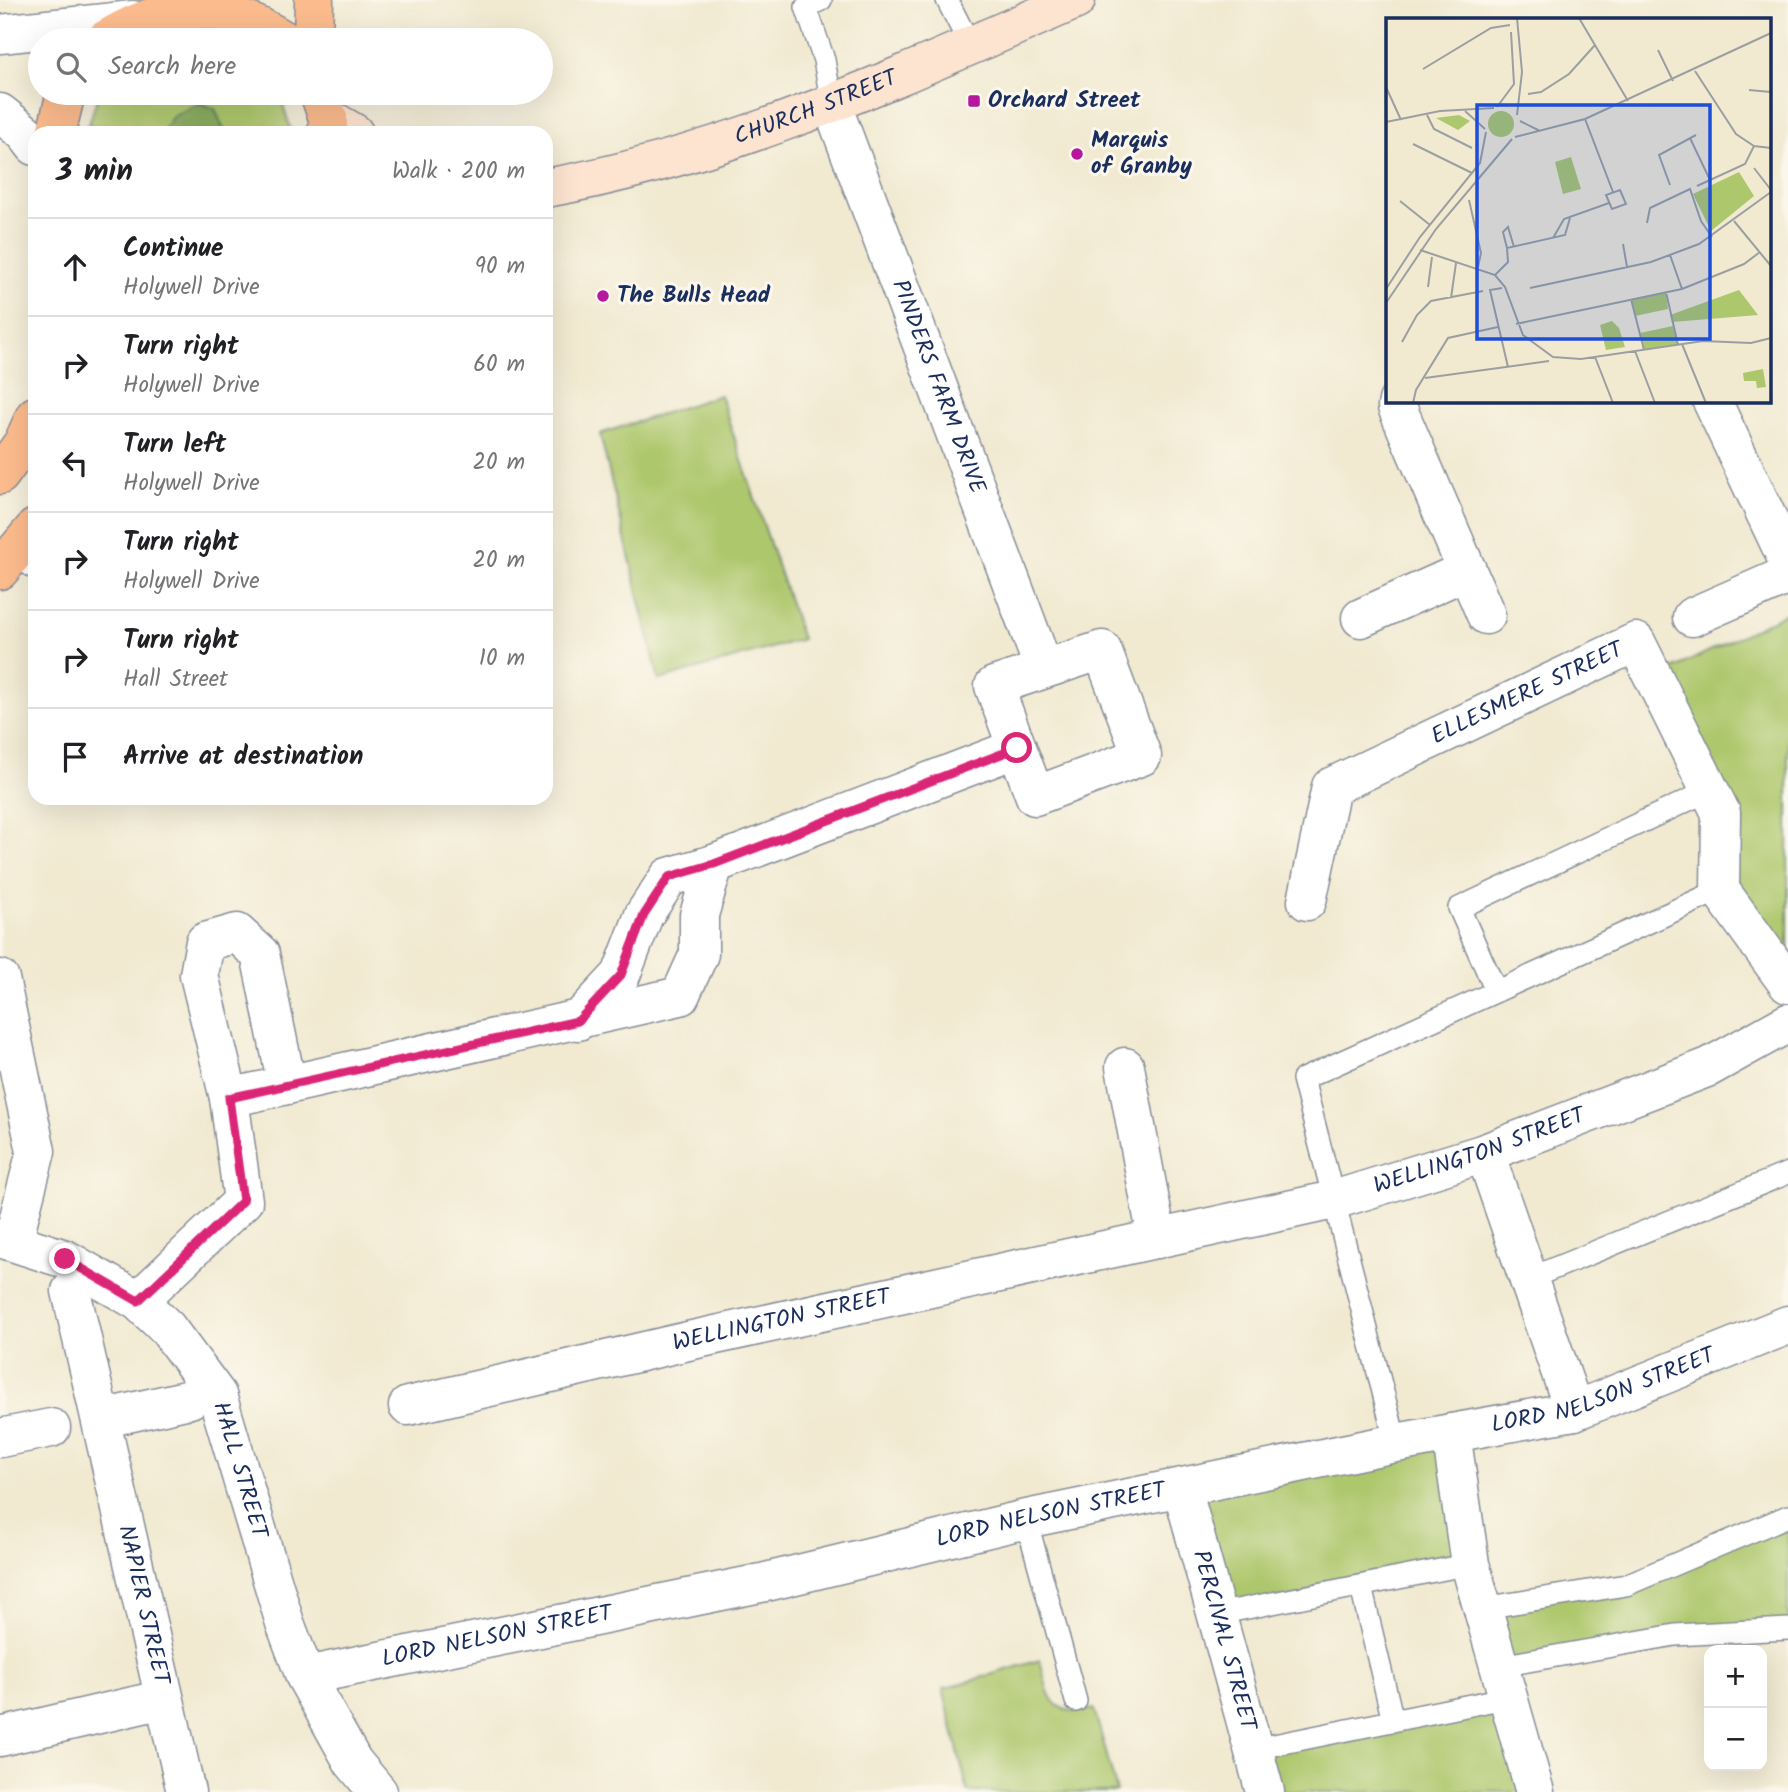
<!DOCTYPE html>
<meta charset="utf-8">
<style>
:root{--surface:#fff;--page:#f2f2f2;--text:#202124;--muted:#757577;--line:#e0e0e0}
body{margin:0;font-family:Kalam,sans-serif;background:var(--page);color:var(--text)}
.controls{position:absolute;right:21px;bottom:21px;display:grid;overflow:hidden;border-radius:14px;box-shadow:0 7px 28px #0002}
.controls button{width:63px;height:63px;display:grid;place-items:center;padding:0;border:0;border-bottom:2px solid var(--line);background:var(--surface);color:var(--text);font:35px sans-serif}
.stop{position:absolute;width:21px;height:21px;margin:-16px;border:5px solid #db2777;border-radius:50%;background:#fff}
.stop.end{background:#db2777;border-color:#fff;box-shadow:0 2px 7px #0008}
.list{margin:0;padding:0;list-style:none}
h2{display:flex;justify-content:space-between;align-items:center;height:91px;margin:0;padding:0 28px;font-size:30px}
h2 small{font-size:23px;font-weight:400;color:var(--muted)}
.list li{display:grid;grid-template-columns:46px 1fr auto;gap:21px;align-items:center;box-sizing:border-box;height:98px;padding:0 28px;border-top:2px solid var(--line)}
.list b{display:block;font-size:26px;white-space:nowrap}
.list p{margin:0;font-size:23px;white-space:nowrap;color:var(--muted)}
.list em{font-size:23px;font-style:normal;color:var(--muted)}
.icon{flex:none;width:38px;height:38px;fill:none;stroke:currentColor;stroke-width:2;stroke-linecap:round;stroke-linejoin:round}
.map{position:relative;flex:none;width:1788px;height:1792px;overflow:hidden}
.search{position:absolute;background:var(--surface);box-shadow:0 7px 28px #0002;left:28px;top:28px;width:525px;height:77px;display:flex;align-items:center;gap:18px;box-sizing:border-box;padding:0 24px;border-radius:38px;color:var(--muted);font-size:26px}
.panel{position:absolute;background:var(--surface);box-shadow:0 7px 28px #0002;left:28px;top:126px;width:525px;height:679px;border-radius:21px}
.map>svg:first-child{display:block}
.green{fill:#adc76c;stroke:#647b65;stroke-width:2}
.forest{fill:#8aac60;stroke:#526e5f;stroke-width:2}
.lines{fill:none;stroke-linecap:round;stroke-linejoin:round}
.lane-casing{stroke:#868c97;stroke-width:24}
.street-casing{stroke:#868c97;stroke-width:41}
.secondary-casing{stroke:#868c97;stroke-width:41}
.highway-casing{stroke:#868c97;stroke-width:41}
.lane{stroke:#fff;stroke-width:21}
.street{stroke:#fff;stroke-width:38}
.secondary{stroke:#fde4d1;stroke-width:38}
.highway{stroke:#fbbb8d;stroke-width:38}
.route{stroke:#db2777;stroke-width:9}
.poi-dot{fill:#b5179e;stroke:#fbf7ec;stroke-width:2.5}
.labels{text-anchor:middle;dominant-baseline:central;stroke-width:6;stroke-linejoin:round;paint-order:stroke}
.poi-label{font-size:23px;font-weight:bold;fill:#1b2f5e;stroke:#fbf7ec;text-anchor:start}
.street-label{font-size:23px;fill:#1b2f5e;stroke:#fbf7ec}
.inset-road{fill:none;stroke:#9b9fa2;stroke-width:2}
.view{fill:#1d4ed8;fill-opacity:0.15;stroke:#1d4ed8;stroke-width:3.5}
.inset-edge{fill:none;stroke:#1b2f5e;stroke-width:3.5}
</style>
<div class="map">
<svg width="1788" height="1792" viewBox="0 0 1788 1792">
<rect width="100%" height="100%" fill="#fbf7ec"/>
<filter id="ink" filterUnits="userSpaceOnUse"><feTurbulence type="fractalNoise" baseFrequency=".0143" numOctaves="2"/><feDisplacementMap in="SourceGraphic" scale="14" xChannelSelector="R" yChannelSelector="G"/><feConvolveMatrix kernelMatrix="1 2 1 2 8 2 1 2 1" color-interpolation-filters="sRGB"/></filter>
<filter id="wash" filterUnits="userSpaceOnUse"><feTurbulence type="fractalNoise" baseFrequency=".00686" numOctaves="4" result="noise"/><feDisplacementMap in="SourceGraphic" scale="28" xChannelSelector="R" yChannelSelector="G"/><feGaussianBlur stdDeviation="1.57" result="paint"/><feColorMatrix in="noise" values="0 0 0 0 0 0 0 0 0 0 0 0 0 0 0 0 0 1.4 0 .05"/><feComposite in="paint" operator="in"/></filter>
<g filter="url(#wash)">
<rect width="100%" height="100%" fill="#f1e9d0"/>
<!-- green -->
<path class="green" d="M99 93H279L292 133H86Z
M720 395 802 639 659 680 600 434Z
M1788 612V962L1750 917 1657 677Z
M1451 1433 1470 1564 1217 1614 1182 1488Z
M1788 1516V1629L1500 1666 1483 1608 1626 1585Z
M1040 1660C1049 1696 1049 1718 1094 1709L1117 1792H968L943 1689Z
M1510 1697 1535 1792H1265L1254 1749Z"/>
<!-- forest -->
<path class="forest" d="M200 103 215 109 225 133H162L173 116Z"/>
</g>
<g filter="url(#ink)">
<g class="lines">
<!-- lane casing -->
<g class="lane-casing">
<path id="lane" d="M821 0 806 7 824 60 832 105
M947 0 970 45
M13 553 35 569
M1496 991 1459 908 1710 790
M1528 1279 1788 1173
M1396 1443 1303 1079 1720 890
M1026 1519 1076 1701
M1361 1587 1393 1721
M1483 1608 1626 1585 1788 1516
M1217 1614 1470 1564
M1500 1666 1675 1635 1788 1629
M1254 1749 1510 1697"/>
</g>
<!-- street casing -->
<g class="street-casing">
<g id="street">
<path d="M0 34 133 20"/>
<path id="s1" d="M832 105 1044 669"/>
<path d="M0 113 25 133 35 146"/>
<path d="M1398 401 1397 407 1486 615"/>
<path d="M1712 401 1788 561"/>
<path d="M1692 617 1788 575"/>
<path d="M1361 618 1467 570"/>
<path d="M1102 650 1142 756 1035 796 994 686Z"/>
<path id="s2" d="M1307 901 1331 787 1636 642 1721 813 1720 890 1788 984"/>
<path d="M0 979 36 1151 13 1241"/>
<path d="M578 1021 621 975 644 915 669 877 714 864 1017 748"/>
<path d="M1125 1067 1157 1239"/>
<path d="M229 1098 199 975 205 942 237 933 260 954 287 1085"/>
<path d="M1485 1153 1574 1411"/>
<path id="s3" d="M0 1238 65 1259 138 1301 167 1328 217 1395 285 1623 305 1676 353 1762 378 1792"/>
<path id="s4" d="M71 1291 186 1792"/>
<path d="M138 1301 243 1201 229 1098 680 996 699 954V915L714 864"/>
<path id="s5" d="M408 1406 688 1341 1334 1200 1485 1153 1709 1067 1788 1023"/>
<path d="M101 1419 190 1399"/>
<path d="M1451 1433 1470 1564 1535 1792"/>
<path d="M0 1438 51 1428"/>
<path id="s6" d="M1182 1488 1265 1792"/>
<path id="s7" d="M305 1676 766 1582 1026 1519 1396 1443 1574 1411 1788 1325"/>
<path d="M0 1737 164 1699"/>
</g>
</g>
<!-- secondary casing -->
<g class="secondary-casing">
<g id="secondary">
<path d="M328 118 354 133"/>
<path id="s8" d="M546 188C732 155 903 74 1076 0"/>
</g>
</g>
<!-- highway casing -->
<g class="highway-casing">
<path id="highway" d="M105 40C170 0 218 0 284 40
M313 40 314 0
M319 93 328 118V133
M56 133 66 93
M0 475 23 443 35 416
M0 570 35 528"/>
</g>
<!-- lane -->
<use href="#lane" class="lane"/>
<!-- street -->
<use href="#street" class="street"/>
<!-- secondary -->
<use href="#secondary" class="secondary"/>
<!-- highway -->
<use href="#highway" class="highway"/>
</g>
</g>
<g class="lines" filter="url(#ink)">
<!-- route -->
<path class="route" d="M65 1259 138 1301 243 1201 229 1098 578 1021 621 975 644 915 669 877 714 864 1017 748"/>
</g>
<!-- markers -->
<g class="poi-dot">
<rect x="967" y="94" width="14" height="14" rx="3.5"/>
<circle cx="1077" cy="154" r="7"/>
<circle cx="603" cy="296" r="7"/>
</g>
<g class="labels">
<!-- poi labels -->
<g class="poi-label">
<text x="988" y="101">Orchard Street</text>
<text x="1091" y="141">Marquis<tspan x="1091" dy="26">of Granby</tspan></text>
<text x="617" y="296">The Bulls Head</text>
</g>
<!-- street labels -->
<g class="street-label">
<text stroke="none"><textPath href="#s8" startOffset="282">CHURCH STREET</textPath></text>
<text stroke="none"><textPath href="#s1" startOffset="301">PINDERS FARM DRIVE</textPath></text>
<text stroke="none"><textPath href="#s2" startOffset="334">ELLESMERE STREET</textPath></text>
<text stroke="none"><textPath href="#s5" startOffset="1102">WELLINGTON STREET</textPath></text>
<text stroke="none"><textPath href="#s5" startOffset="383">WELLINGTON STREET</textPath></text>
<text stroke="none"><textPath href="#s7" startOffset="1330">LORD NELSON STREET</textPath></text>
<text stroke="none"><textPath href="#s3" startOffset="354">HALL STREET</textPath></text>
<text stroke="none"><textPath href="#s7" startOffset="763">LORD NELSON STREET</textPath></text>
<text stroke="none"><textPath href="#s4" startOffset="322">NAPIER STREET</textPath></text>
<text stroke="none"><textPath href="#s7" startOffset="196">LORD NELSON STREET</textPath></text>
<text stroke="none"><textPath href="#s6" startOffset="158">PERCIVAL STREET</textPath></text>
</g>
</g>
<!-- overview -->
<g transform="translate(1386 18)">
<rect width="385" height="385" fill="#f1e9d0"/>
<path d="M102 106a13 13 0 1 1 26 0a13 13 0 1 1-26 0ZM73 97 84 103 72 112 50 100ZM185 139 195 171 177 176 169 144ZM353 154 368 178 325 213 307 176ZM353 272 372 297 286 304 284 297ZM280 274 282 291 249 298 245 281ZM226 303 233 310 239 329 220 332 214 307ZM287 308 292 327 258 332 254 315ZM377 351 380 369 371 370 370 363H358L357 355Z" fill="#adc76c"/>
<path class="inset-road" d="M131 0 136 54 131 97M193 0 242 83M272 32 287 63M37 51 105 10 124 7M309 53 350 116 368 128 385 130M0 69 15 102M363 72 385 74M142 76 155 74 183 56 209 27M111 89 128 66 125 14M79 93 99 111M41 97 48 111 86 130M199 101 227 174M134 103 154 113M0 104 54 93 108 90M129 119 199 101 385 15M304 120 324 162M27 126 86 155M368 150 385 172M284 167 273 137 310 117M311 168 359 146 368 128M234 172 240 186 226 191 220 177ZM83 182 95 235 92 249M14 183 44 207M348 203 385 248M261 205 264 190 304 171 315 203 326 219M167 220 178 201 223 185M237 226 241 249M121 230 117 214 122 209 128 229M34 232 109 257 119 269 137 317 167 339 195 341 317 323 365 325 385 320M284 237 296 271M109 257 122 244 121 230 179 217 184 200M42 269 46 239M116 270 104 272 122 349M144 270 265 244 313 226 385 174M0 271 34 219 94 145 100 114M280 274 292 327M65 280 70 245M245 281 258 332M0 285 50 211 126 121M130 306 296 271 358 246 374 234M16 324 31 297 45 283 97 273M296 326 320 385M249 333 269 385M209 339 227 385M39 360 163 343M27 385 30 372 62 320 112 309"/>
<path class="view" d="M91 87H324V321H91Z"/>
<rect width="385" height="385" class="inset-edge"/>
</g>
</svg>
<div class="controls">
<button>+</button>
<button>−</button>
</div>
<div class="stop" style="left:1017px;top:748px"></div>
<div class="stop end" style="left:65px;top:1259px"></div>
<div class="search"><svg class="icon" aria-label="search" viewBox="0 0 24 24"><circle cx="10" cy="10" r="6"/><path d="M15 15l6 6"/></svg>Search here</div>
<section class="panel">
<h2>3 min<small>Walk · 200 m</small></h2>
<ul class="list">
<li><svg class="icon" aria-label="ahead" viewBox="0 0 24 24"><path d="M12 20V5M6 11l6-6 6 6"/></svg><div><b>Continue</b><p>Holywell Drive</p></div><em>90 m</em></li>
<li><svg class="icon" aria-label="right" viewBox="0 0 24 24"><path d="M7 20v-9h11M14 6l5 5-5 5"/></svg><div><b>Turn right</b><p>Holywell Drive</p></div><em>60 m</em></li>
<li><svg class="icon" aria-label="left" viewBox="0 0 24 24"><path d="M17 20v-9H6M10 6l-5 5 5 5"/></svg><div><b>Turn left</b><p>Holywell Drive</p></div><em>20 m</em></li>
<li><svg class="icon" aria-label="right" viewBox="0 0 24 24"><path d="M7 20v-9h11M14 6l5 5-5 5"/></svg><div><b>Turn right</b><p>Holywell Drive</p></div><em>20 m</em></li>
<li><svg class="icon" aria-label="right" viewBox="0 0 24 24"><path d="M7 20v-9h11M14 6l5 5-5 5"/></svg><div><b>Turn right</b><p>Hall Street</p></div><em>10 m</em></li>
<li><svg class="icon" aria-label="arrive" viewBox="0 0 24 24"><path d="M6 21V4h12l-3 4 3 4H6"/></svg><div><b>Arrive at destination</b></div></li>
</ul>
</section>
</div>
